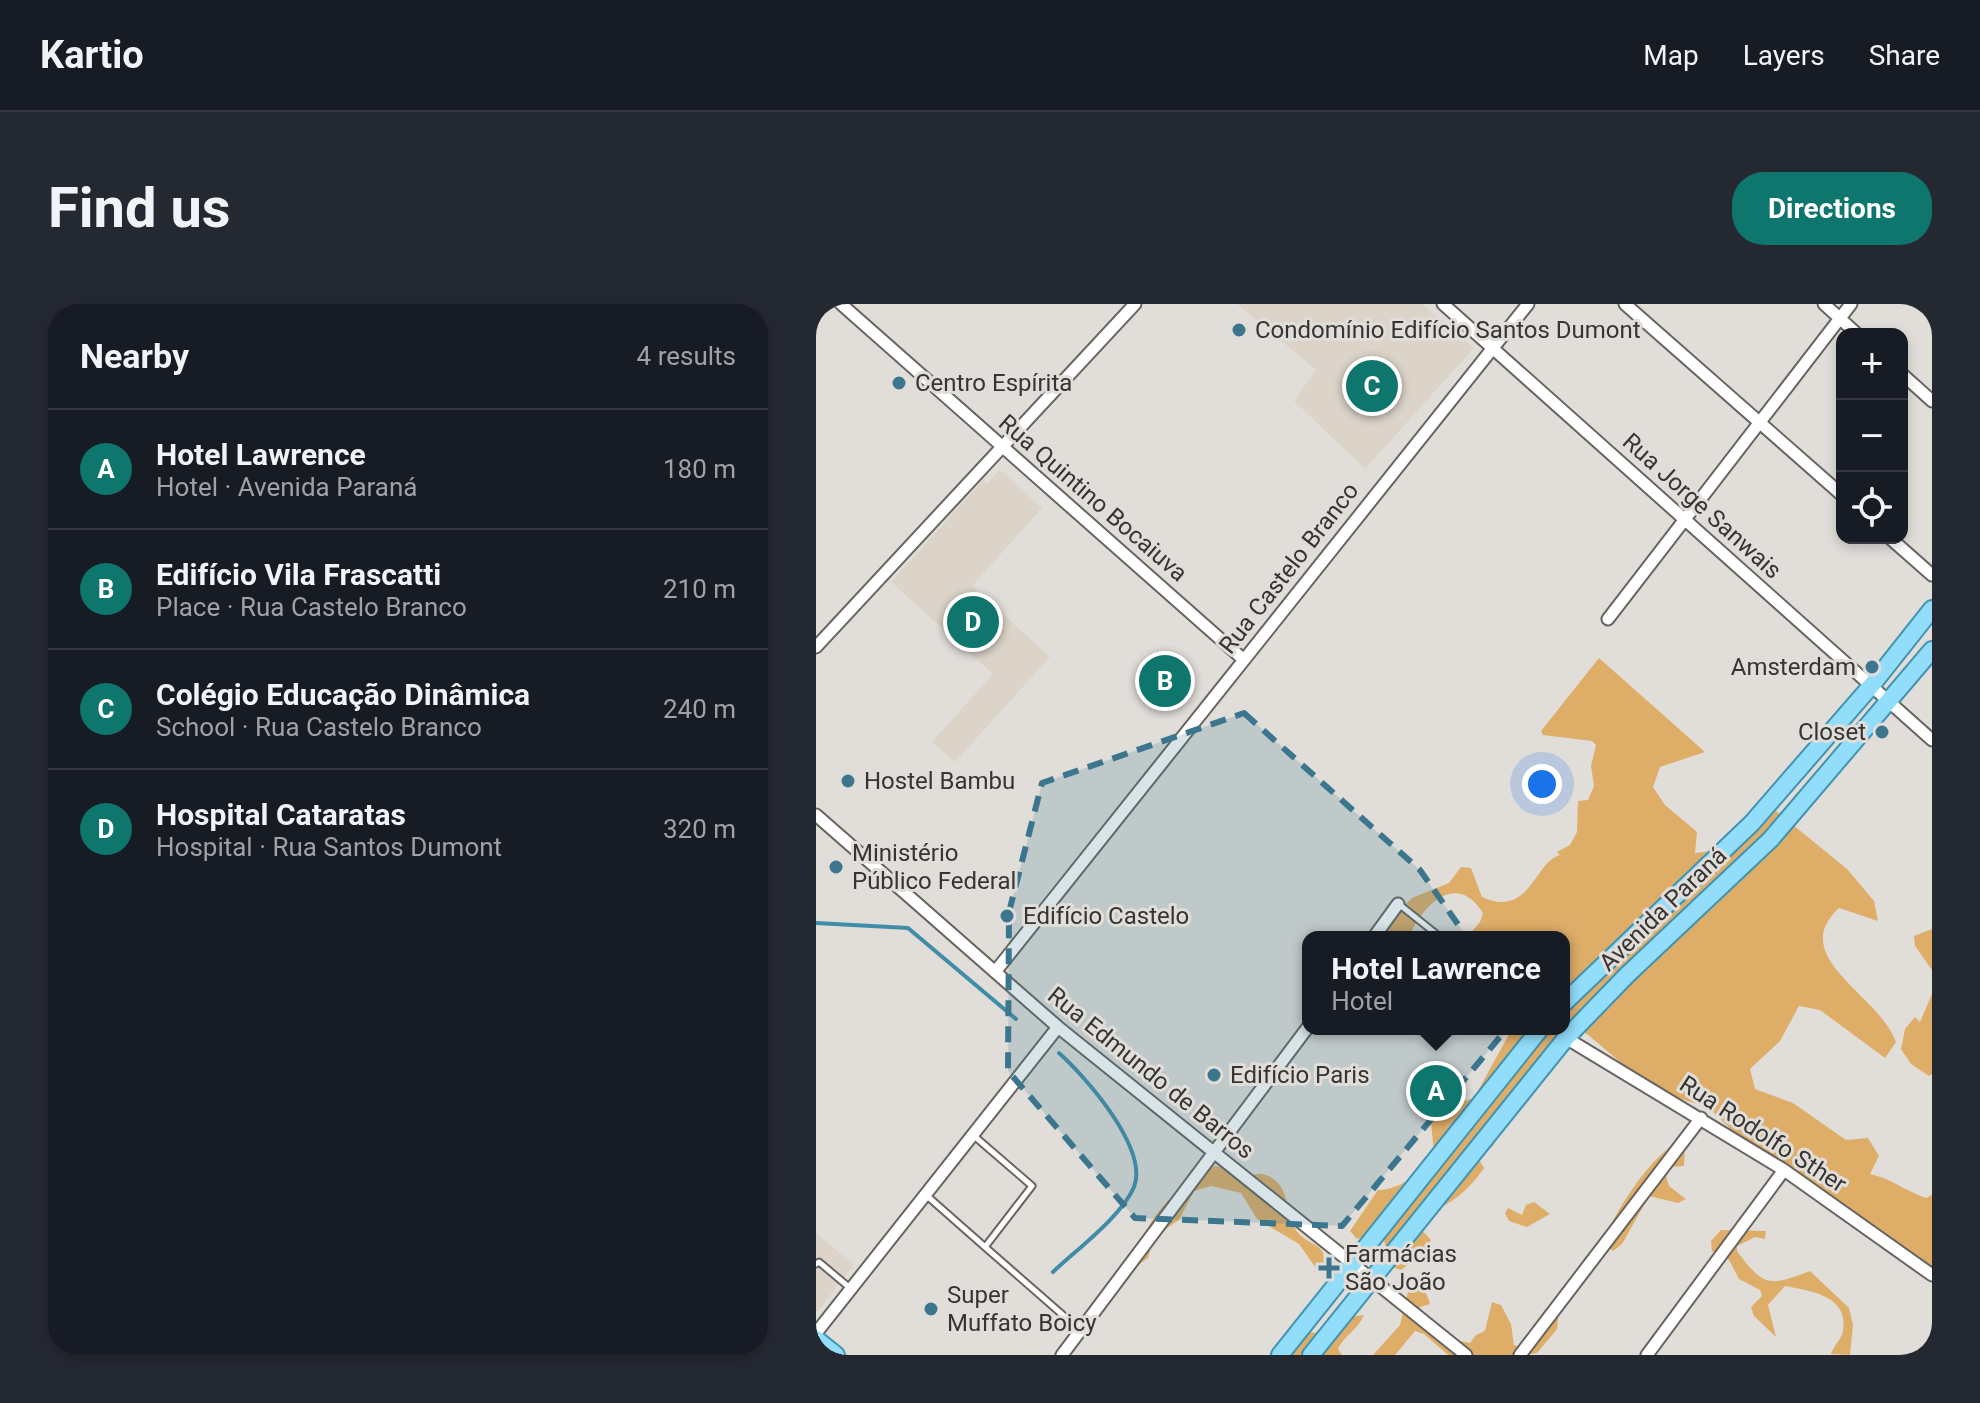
<!DOCTYPE html>
<meta charset="utf-8">
<style>
:root{--surface:#171b24;--page:#242831;--text:#f1f3f6;--muted:#9ea1a6;--line:#363941;--accent:#0f766e}
body{margin:0;font-family:Roboto,sans-serif;background:var(--page);color:var(--text)}
.controls{position:absolute;right:24px;top:24px;display:grid;overflow:hidden;border-radius:16px;box-shadow:0 4px 12px #0003}
.controls button{width:72px;height:72px;display:grid;place-items:center;padding:0;border:0;border-bottom:2px solid var(--line);background:var(--surface);color:var(--text);font:40px sans-serif}
.you{position:absolute;left:726px;top:480px;width:28px;height:28px;margin:-20px;border:6px solid #fff;border-radius:50%;background:#1a73e8;box-shadow:0 0 0 12px #1a73e833}
.badge{display:grid;place-items:center;width:52px;height:52px;border-radius:50%;background:var(--accent);color:#fff;font-size:26px;font-weight:700}
.pin{position:absolute;translate:-50% -50%;border:4px solid #fff;box-shadow:0 2px 8px #0006}
.popup{position:absolute;left:486px;top:627px;width:268px;height:104px;box-sizing:border-box;display:grid;place-content:center;border-radius:16px;background:var(--surface);filter:drop-shadow(0 2px 6px #0005);font-size:26px;white-space:nowrap;color:var(--muted)}
.popup b{font-size:30px;color:var(--text)}
.popup::after{content:'';position:absolute;left:50%;top:100%;margin-left:-16px;border:16px solid transparent;border-top-color:var(--surface)}
.list{margin:0;padding:0;list-style:none}
h2{display:flex;justify-content:space-between;align-items:center;height:104px;margin:0;padding:0 32px;font-size:34px}
h2 small{font-size:26px;font-weight:400;color:var(--muted)}
.list li{display:grid;grid-template-columns:52px 1fr auto;gap:24px;align-items:center;box-sizing:border-box;height:120px;padding:0 32px;border-top:2px solid var(--line)}
.list b{display:block;font-size:30px;white-space:nowrap}
.list p{margin:0;font-size:26px;white-space:nowrap;color:var(--muted)}
.list em{font-size:26px;font-style:normal;color:var(--muted)}
.icon{flex:none;width:44px;height:44px;fill:none;stroke:currentColor;stroke-width:2;stroke-linecap:round;stroke-linejoin:round}
.map{position:relative;flex:none;width:1116px;height:1051px;overflow:hidden;border-radius:32px}
header{display:flex;align-items:center;gap:48px;box-sizing:border-box;height:112px;padding:0 40px;background:var(--surface);border-bottom:2px solid var(--line)}
header strong{font-size:38px}
nav{display:flex;gap:44px;margin-inline-start:auto;font-size:28px}
.intro{display:flex;align-items:center;justify-content:space-between;box-sizing:border-box;height:192px;padding:0 48px}
h1{margin:0;font-size:56px}
.button{padding:20px 36px;border-radius:32px;background:var(--accent);color:#fff;font-size:28px;font-weight:700}
main{display:flex;gap:48px;padding:0 48px}
aside{flex:1;background:var(--surface);border-radius:32px;box-shadow:0 4px 12px #0003}
.map>svg:first-child{display:block}
.built{fill:#dcd4c9}
.green{fill:#dead68}
.lines{fill:none;stroke-linecap:round;stroke-linejoin:round}
.stream{stroke:#418ca9;stroke-width:4}
.lane-casing{stroke:#686561;stroke-width:9}
.street-casing{stroke:#686561;stroke-width:15}
.primary-casing{stroke:#4193b2;stroke-width:20}
.lane{stroke:#fff;stroke-width:5}
.street{stroke:#fff;stroke-width:11}
.primary{stroke:#91ddfa;stroke-width:16}
.marked{fill:#3b768e;fill-opacity:0.2;stroke:#3b768e;stroke-width:6;stroke-dasharray:16 10;stroke-linejoin:round}
.poi-dot{fill:#3b768e;stroke:#e1deda;stroke-width:3}
.labels{text-anchor:middle;dominant-baseline:central;stroke-width:6;stroke-linejoin:round;paint-order:stroke}
.poi-label{font-size:24px;fill:#363533;stroke:#e1deda;text-anchor:start}
.street-label{font-size:24px;fill:#363533;stroke:#e1deda}
</style>
<header>
<strong>Kartio</strong>
<nav><a>Map</a><a>Layers</a><a>Share</a></nav>
</header>
<div class="intro"><h1>Find us</h1><a class="button">Directions</a></div>
<main>
<aside>
<h2>Nearby<small>4 results</small></h2>
<ul class="list">
<li><span class="badge">A</span><div><b>Hotel Lawrence</b><p>Hotel · Avenida Paraná</p></div><em>180 m</em></li>
<li><span class="badge">B</span><div><b>Edifício Vila Frascatti</b><p>Place · Rua Castelo Branco</p></div><em>210 m</em></li>
<li><span class="badge">C</span><div><b>Colégio Educação Dinâmica</b><p>School · Rua Castelo Branco</p></div><em>240 m</em></li>
<li><span class="badge">D</span><div><b>Hospital Cataratas</b><p>Hospital · Rua Santos Dumont</p></div><em>320 m</em></li>
</ul>
</aside>
<div class="map">
<svg width="1116" height="1051" viewBox="0 0 1116 1051">
<rect width="100%" height="100%" fill="#e1deda"/>
<!-- built -->
<path class="built" d="M421 0H606L658 44 549 165 478 97 500 66Z
M184 166 226 204 156 282 234 353 139 458 116 438 177 370 75 278 167 176 171 180Z
M0 929 38 961 0 1009Z"/>
<!-- green -->
<path class="green" d="M783 354 889 448 844 463 837 483 849 501 881 528 879 549 923 544 960 507 1031 565 1058 597 1062 617 1023 604C970 653 1063 690 1080 738L1069 754 1004 706 983 702 964 737 934 765 939 785 977 799 1030 836 1052 834 1063 852 1054 870C1075 874 1089 887 1110 894L1116 891V966L975 862 925 835 893 804 860 793 821 772 771 730 759 725 680 830 677 842 662 854 668 864C657 881 634 904 613 906L601 921 615 936C609 947 596 958 585 966L575 963 568 936 560 930 541 935 534 927 562 886C588 885 602 869 618 849L615 818 628 804 658 794 696 725H748V633H651L664 618 667 609C640 566 606 602 593 633H570L572 616 596 594 633 579 645 563 655 564 666 593C714 615 718 558 744 551L741 548 754 541 761 528 762 497 772 496 778 482 775 462 780 441 776 437 727 431 725 427Z
M1116 625V666L1099 642 1098 632Z
M1116 690V770L1113 772 1095 760 1085 745 1089 725 1099 713 1104 718Z
M857 842H869L868 862 855 863 850 872 853 882 870 895 862 899 833 892 806 940 797 947 789 941C788 921 837 850 857 842Z
M399 862C410 863 417 872 427 872 433 873 439 869 446 870 478 877 466 912 483 930 496 943 509 939 509 960L500 964 483 940 441 915 425 889 395 882 378 887 363 916 338 933 332 954 317 965C328 915 354 887 399 862Z
M718 898 734 910 711 923 693 917 689 909 692 904 706 911 710 901Z
M905 926 950 927 949 935 939 933 921 942V947C948 984 954 982 994 967L1033 1004 1037 1021 1034 1051 1015 1050C1017 1042 1026 1035 1027 1027 1033 991 994 987 969 982L952 1001 960 1033 938 1012 935 1003 946 992 944 986 923 975 913 956 896 947 895 937Z
M593 983C606 983 611 987 614 1000L604 1003 602 1009 634 1035 654 1039 660 1031 669 1027 676 998 685 1001 695 1020 698 1041 708 1044C720 1031 719 1014 733 1002L743 1005 741 1025 721 1049 709 1051H632L608 1030 599 1027 579 1051H557L584 1021Z
M548 1011C542 1026 528 1031 522 1045L526 1051H473L474 1028 516 1029 528 1014Z"/>
<g class="lines">
<!-- stream -->
<path class="stream" d="M0 619 92 624 200 715
M237 968C260 946 306 912 318 883 333 845 270 773 243 749"/>
<!-- lane casing -->
<g class="lane-casing">
<path id="lane" d="M584 601 624 633
M157 831 216 882 169 943 264 1026
M110 891 169 943
M0 960 3 958 34 984"/>
</g>
<!-- street casing -->
<g class="street-casing">
<path id="street" d="M25 0 428 356
M627 0 1116 436
M809 0 1026 191
M1008 0 1041 30
M1086 70 1116 97
M1074 234 1116 271
M792 315 1035 0
M0 343 319 0
M0 511 242 723 650 1051
M558 633 582 600
M179 668 712 0
M750 734 968 866 1116 971
M0 1029 242 723
M246 1051 492 723
M704 1051 885 814
M831 1051 968 866
M1111 1051 1116 1045"/>
</g>
<!-- primary casing -->
<g class="primary-casing">
<path id="primary" d="M748 699 936 519 1055 382 1116 305
M0 1035 20 1051
M464 1051 724 725
M495 1051 750 734 811 671 955 535 1116 346"/>
</g>
<!-- lane -->
<use href="#lane" class="lane"/>
<!-- street -->
<use href="#street" class="street"/>
<!-- primary -->
<use href="#primary" class="primary"/>
</g>
<!-- marked area -->
<path class="marked" d="M428 409 604 566 704 709 526 922 319 914 192 767 193 608 226 479Z"/>
<!-- markers -->
<g class="poi-dot">
<circle cx="423" cy="26" r="8"/>
<circle cx="83" cy="79" r="8"/>
<circle cx="1056" cy="363" r="8"/>
<circle cx="1066" cy="428" r="8"/>
<circle cx="32" cy="477" r="8"/>
<circle cx="20" cy="563" r="8"/>
<circle cx="191" cy="612" r="8"/>
<circle cx="398" cy="771" r="8"/>
<path d="M509 952h8v8h8v8h-8v8h-8v-8h-8v-8h8z"/>
<circle cx="115" cy="1005" r="8"/>
</g>
<g class="labels">
<!-- poi labels -->
<g class="poi-label">
<text x="439" y="26">Condomínio Edifício Santos Dumont</text>
<text x="99" y="79">Centro Espírita</text>
<text x="1040" y="363" text-anchor="end">Amsterdam</text>
<text x="1050" y="428" text-anchor="end">Closet</text>
<text x="48" y="477">Hostel Bambu</text>
<text x="36" y="549">Ministério<tspan x="36" dy="28">Público Federal</tspan></text>
<text x="207" y="612">Edifício Castelo</text>
<text x="414" y="771">Edifício Paris</text>
<text x="529" y="950">Farmácias<tspan x="529" dy="28">São João</tspan></text>
<text x="131" y="991">Super<tspan x="131" dy="28">Muffato Boicy</tspan></text>
</g>
<!-- street labels -->
<g class="street-label">
<text transform="translate(277 194) rotate(41)">Rua Quintino Bocaiuva</text>
<text transform="translate(886 202) rotate(42)">Rua Jorge Sanwais</text>
<text transform="translate(473 264) rotate(-52)">Rua Castelo Branco</text>
<text transform="translate(847 605) rotate(-44)">Avenida Paraná</text>
<text transform="translate(335 769) rotate(39)">Rua Edmundo de Barros</text>
<text transform="translate(947 830) rotate(33)">Rua Rodolfo Sther</text>
</g>
</g>
</svg>
<div class="controls">
<button>+</button>
<button>−</button>
<button><svg class="icon" aria-label="locate" viewBox="0 0 24 24"><circle cx="12" cy="12" r="6"/><path d="M12 2v4M12 18v4M2 12h4M18 12h4"/></svg></button>
</div>
<div class="you"></div>
<div class="pin badge" style="left:620px;top:787px">A</div>
<div class="popup"><b>Hotel Lawrence</b>Hotel</div>
<div class="pin badge" style="left:349px;top:377px">B</div>
<div class="pin badge" style="left:556px;top:82px">C</div>
<div class="pin badge" style="left:157px;top:318px">D</div>
</div>
</main>
